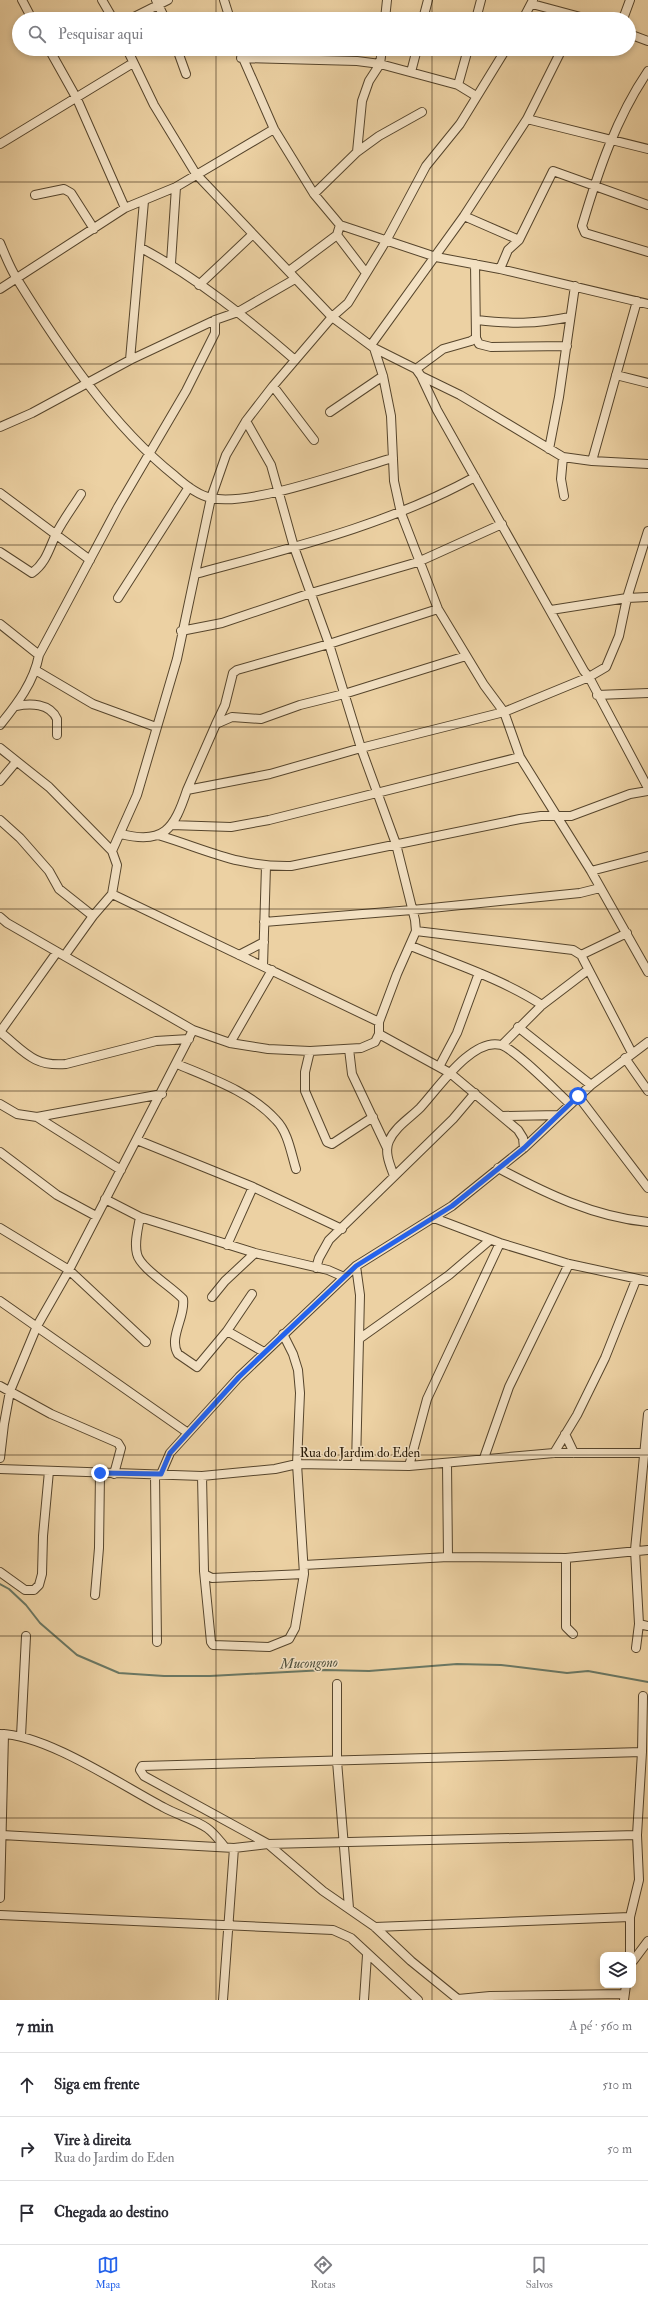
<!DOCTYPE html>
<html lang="pt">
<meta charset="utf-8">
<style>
:root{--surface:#fff;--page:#f7f7f7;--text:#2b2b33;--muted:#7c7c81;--line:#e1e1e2;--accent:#2563eb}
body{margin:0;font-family:"IM FELL Double Pica",serif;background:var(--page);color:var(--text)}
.controls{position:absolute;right:12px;bottom:12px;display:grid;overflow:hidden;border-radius:8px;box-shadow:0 2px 6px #0003}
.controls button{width:36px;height:36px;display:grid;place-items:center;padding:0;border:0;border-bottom:1px solid var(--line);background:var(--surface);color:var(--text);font:20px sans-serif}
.stop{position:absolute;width:12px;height:12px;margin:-9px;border:3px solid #2563eb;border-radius:50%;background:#fff}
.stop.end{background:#2563eb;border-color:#fff;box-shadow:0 1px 4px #0008}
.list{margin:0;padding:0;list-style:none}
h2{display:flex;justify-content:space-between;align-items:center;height:52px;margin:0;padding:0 16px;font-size:17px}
h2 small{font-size:13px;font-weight:400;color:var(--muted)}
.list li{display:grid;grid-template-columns:26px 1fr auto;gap:12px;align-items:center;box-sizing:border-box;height:64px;padding:0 16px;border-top:1px solid var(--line)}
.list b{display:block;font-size:15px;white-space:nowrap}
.list p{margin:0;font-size:13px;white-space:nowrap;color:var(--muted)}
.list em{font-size:13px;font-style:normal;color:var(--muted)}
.icon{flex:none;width:22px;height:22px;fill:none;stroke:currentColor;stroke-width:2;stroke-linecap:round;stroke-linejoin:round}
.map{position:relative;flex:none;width:648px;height:2000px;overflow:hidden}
.search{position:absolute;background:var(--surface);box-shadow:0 2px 6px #0003;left:12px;right:12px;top:12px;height:44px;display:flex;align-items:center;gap:10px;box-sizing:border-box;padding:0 14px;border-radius:22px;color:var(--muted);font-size:15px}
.sheet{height:244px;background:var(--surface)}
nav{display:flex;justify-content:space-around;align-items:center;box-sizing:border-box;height:56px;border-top:1px solid var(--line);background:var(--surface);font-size:11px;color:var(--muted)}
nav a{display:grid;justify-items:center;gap:2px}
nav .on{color:var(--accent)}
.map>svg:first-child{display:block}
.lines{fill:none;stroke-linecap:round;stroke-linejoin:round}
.stream{stroke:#6a7763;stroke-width:2}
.minor-casing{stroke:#56452c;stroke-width:10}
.minor{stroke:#f3e1c3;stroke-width:8}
.route{stroke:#2563eb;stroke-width:5}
.grid{fill:none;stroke:#241604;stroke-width:1;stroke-opacity:0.55}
.labels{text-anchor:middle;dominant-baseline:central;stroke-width:3;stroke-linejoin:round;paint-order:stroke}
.street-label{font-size:13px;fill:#241604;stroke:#f3e1c3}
.water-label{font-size:14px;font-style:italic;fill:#4d4e3b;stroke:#f3e1c3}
</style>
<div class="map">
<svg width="648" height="2000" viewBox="0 0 648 2000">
<rect width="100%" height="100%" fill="#ecd1a3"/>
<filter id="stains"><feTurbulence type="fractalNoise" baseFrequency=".005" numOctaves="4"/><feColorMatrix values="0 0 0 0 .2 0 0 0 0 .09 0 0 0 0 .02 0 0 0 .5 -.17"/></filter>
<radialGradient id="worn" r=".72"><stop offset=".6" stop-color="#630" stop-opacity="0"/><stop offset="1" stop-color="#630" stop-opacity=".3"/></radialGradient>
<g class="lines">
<!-- stream -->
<path class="stream" d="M0 1584 9 1589 26 1605 40 1623 77 1655 119 1673 164 1676H210L325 1670 369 1671 457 1664 501 1665 567 1673 588 1671 648 1682"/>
<!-- minor casing -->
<g class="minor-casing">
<path id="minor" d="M22 0 32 19
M102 0 113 19
M156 0 165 19
M224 0 230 19
M532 4 588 19
M130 19 168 0
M385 19 387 0
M423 19 428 0
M476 19 481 0
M523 19 533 0
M623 19 630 0
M629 34 648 41
M49 49 77 99 125 208
M127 49 154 105 196 174 332 317 374 348 383 376 391 416 394 481 401 513 438 609 484 685 504 712 520 757 591 871 648 972
M177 49 186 74
M239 49 274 129 314 194 340 225 337 235 366 273
M241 58 357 61 380 64 458 85 476 96
M648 71C616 118 598 172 582 226L585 233 648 252
M411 72 417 49
M458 85 468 49
M527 119 648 149
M0 144 133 63
M357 152 379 136 422 112
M314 194 357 152 362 101 369 81 380 64 382 49
M35 195 64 189 71 193 94 229
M464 216 519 240
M340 225 436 257 500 269 648 304
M0 243C5 255 10 268 17 279 59 347 112 426 175 476 185 485 197 495 211 498 250 507 350 470 393 458
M141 248C196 277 248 319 295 360
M171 263 176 187
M500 269 508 250 519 240 553 171 648 205
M289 271 337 235
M199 285 253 234
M0 289 125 208 176 187 274 129
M477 320C512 324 535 324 570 317
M476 338 479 344 491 347 567 346
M371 345 464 216 527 119 562 49
M374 348 416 369 421 376 460 395 563 457 592 461 648 464
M130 360 144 201
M416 369 443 349 471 341 476 338 475 264
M616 375 648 383
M421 376 437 410 584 671 589 677 648 788
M273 386 314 440
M330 412 383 376
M0 427 32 413 130 360 215 320 238 312 295 279
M549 449 559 397 575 286
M563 457 561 479 564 496
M592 461 637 301
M0 493 90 560
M0 552 32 573C46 563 49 549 56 534 63 520 73 507 81 494
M195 574C291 548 388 525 475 477
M118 598 189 487
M438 609 329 644 237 670 233 673 225 705 216 724 232 717 261 719 300 705 344 694 466 656
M551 610 627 598 648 597
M0 624 39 655
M181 631 222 623 311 593 418 562 502 524
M37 671 93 704 156 727
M597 695 648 693
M16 706C30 703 50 703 57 719V735
M0 725C17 704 34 682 39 655L118 507 186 391 215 333V320
M0 748 49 787 112 851
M0 781 16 762
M187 790 216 724
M0 820 20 838 49 871 59 889 93 916
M171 825 231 827 269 820 520 757
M121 834C164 845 174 829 187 790L270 774 361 748 504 712 589 677 606 667 619 636 627 598 648 531
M158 835C208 850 237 867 291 866L520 819 541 816H571L630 794 648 791
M591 871 648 856
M112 894 379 1022
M0 917 7 923 193 1030 230 1043 268 1049 310 1051 361 1048 375 1042 379 1034V1022L397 974 416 931 415 920 396 844 361 748 329 644 294 547 271 465 246 421
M264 922 412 910 580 893 600 888
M416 931 573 950 581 955 627 933
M411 946C455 964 502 979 542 1005
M65 955 93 916 112 894 117 865 112 851 137 795 177 659 211 498 226 455 246 421 273 386 332 317 348 303 386 241 426 166 460 124 506 49
M239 955 264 942
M581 955 632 1053
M263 966 266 866
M518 1027 591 1085
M0 1032C24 1051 33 1067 66 1064L156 1041 189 1039
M0 1032 57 952
M379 1034 450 1073 518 1130 523 1138 524 1148
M230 1043 272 970
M502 1045 542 1005 588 970
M349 1049 352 1074 387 1148
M310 1051 305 1072V1091L327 1142 332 1144 373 1117
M625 1058 648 1091
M177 1064C210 1078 251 1092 276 1120 288 1132 291 1153 296 1169
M439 1067 457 1033 479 973
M578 1096 648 1188
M0 1104 17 1114 37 1117 121 1170
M502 1116 559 1115
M37 1117 162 1094
M137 1140 253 1187 342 1229
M0 1152 57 1195 96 1216
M498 1168C545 1193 594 1217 648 1222
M394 1176C390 1165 384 1152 389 1141 395 1127 410 1118 420 1108 437 1090 472 1037 501 1045 515 1049 557 1092 570 1104
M105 1199 140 1217 255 1253 328 1270 344 1277
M140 1217C138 1229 134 1242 137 1254 140 1268 172 1287 183 1299 186 1316 168 1338 178 1354L197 1367 227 1331 264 1352
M434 1218 500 1243 569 1264 648 1281
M0 1228 69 1270 146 1342
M227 1245 253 1187
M356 1266 360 1295 359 1339 449 1275 490 1240
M316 1268 319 1258 329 1240 453 1119 475 1093
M212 1297 225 1281 255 1253
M0 1301 188 1433
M227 1331 252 1294
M0 1386 51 1414 118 1443 121 1448 114 1474
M565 1434 574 1453
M554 1453 577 1415 605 1358 636 1280
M0 1458 4 1424 10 1391 37 1326 69 1270 193 1030
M484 1458 509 1387 569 1264
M447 1464 448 1557
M356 1465 359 1339
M409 1466 427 1399 500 1243
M0 1469 202 1476 275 1469 297 1464 409 1466 554 1453H648
M161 1474 170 1453 239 1377 356 1266 452 1206 524 1148 591 1085 648 1042
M155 1475 157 1642
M202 1476 204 1571 211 1642 213 1645 269 1647 289 1639 295 1628 304 1574
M566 1558V1627L573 1634
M304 1565 448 1557 566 1558 648 1550
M0 1572 25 1590H34L39 1585 42 1574 43 1536 49 1471
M206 1575 212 1578 304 1574 297 1464 300 1393 298 1370 293 1354 283 1334
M95 1595 99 1548 100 1473
M639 1624 648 1626
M636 1648 639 1624 635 1550 648 1414
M337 1684V1761L349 1908
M0 1734C46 1734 121 1785 163 1807 177 1815 194 1819 207 1828 214 1833 219 1840 224 1846
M21 1736 26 1636
M2 1835 234 1848 268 1844 637 1835
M0 1898 4 1734
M0 1915 333 1930 351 1938 418 2000
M375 1927 630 1917
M630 1955V1917L639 1880 637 1835 642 1752 643 1696
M633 1961 648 1941
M458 1999 490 1996 624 1994
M223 2000 234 1848
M364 2000 367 1955
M459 2000 411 1961 375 1927 323 1891 268 1844 144 1776 140 1770 142 1766 642 1752
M624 2000 626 1985"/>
</g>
<!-- minor -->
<use href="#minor" class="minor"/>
</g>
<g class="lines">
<!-- route -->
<path class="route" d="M100 1473 161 1474 170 1453 239 1377 356 1266 452 1206 524 1148 578 1096"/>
</g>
<!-- grid -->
<path class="grid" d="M216 0V19M432 0V19M216 49V2000M432 49V2000M0 182H648M0 364H648M0 545H648M0 727H648M0 909H648M0 1091H648M0 1273H648M0 1455H648M0 1636H648M0 1818H648"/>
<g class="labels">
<!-- street labels -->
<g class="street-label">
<text x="360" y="1453">Rua do Jardim do Eden</text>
</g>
<!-- water labels -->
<g class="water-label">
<text transform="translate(309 1663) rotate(-2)">Mucongono</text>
</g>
</g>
<rect width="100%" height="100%" filter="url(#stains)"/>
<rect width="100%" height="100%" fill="url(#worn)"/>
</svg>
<div class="controls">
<button><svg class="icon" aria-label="layers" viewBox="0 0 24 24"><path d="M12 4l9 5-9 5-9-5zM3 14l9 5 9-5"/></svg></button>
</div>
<div class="stop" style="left:578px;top:1096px"></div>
<div class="stop end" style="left:100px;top:1473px"></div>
<div class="search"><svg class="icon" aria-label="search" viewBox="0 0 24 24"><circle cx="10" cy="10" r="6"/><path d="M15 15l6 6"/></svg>Pesquisar aqui</div>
</div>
<section class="sheet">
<h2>7 min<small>A pé · 560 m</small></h2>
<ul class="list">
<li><svg class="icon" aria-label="ahead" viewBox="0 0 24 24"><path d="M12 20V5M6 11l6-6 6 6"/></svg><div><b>Siga em frente</b></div><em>510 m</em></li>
<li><svg class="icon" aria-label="right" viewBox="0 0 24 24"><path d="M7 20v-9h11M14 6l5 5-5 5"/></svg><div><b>Vire à direita</b><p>Rua do Jardim do Eden</p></div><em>50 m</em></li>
<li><svg class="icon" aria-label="arrive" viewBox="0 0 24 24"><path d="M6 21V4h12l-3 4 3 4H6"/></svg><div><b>Chegada ao destino</b></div></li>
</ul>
</section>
<nav>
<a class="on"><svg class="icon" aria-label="map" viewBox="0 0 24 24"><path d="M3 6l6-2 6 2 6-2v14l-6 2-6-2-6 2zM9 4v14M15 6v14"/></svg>Mapa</a>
<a><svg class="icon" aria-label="directions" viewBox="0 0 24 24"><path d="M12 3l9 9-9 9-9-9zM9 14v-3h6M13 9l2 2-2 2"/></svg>Rotas</a>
<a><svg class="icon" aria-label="saved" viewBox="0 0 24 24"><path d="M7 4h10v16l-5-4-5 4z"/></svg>Salvos</a>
</nav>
